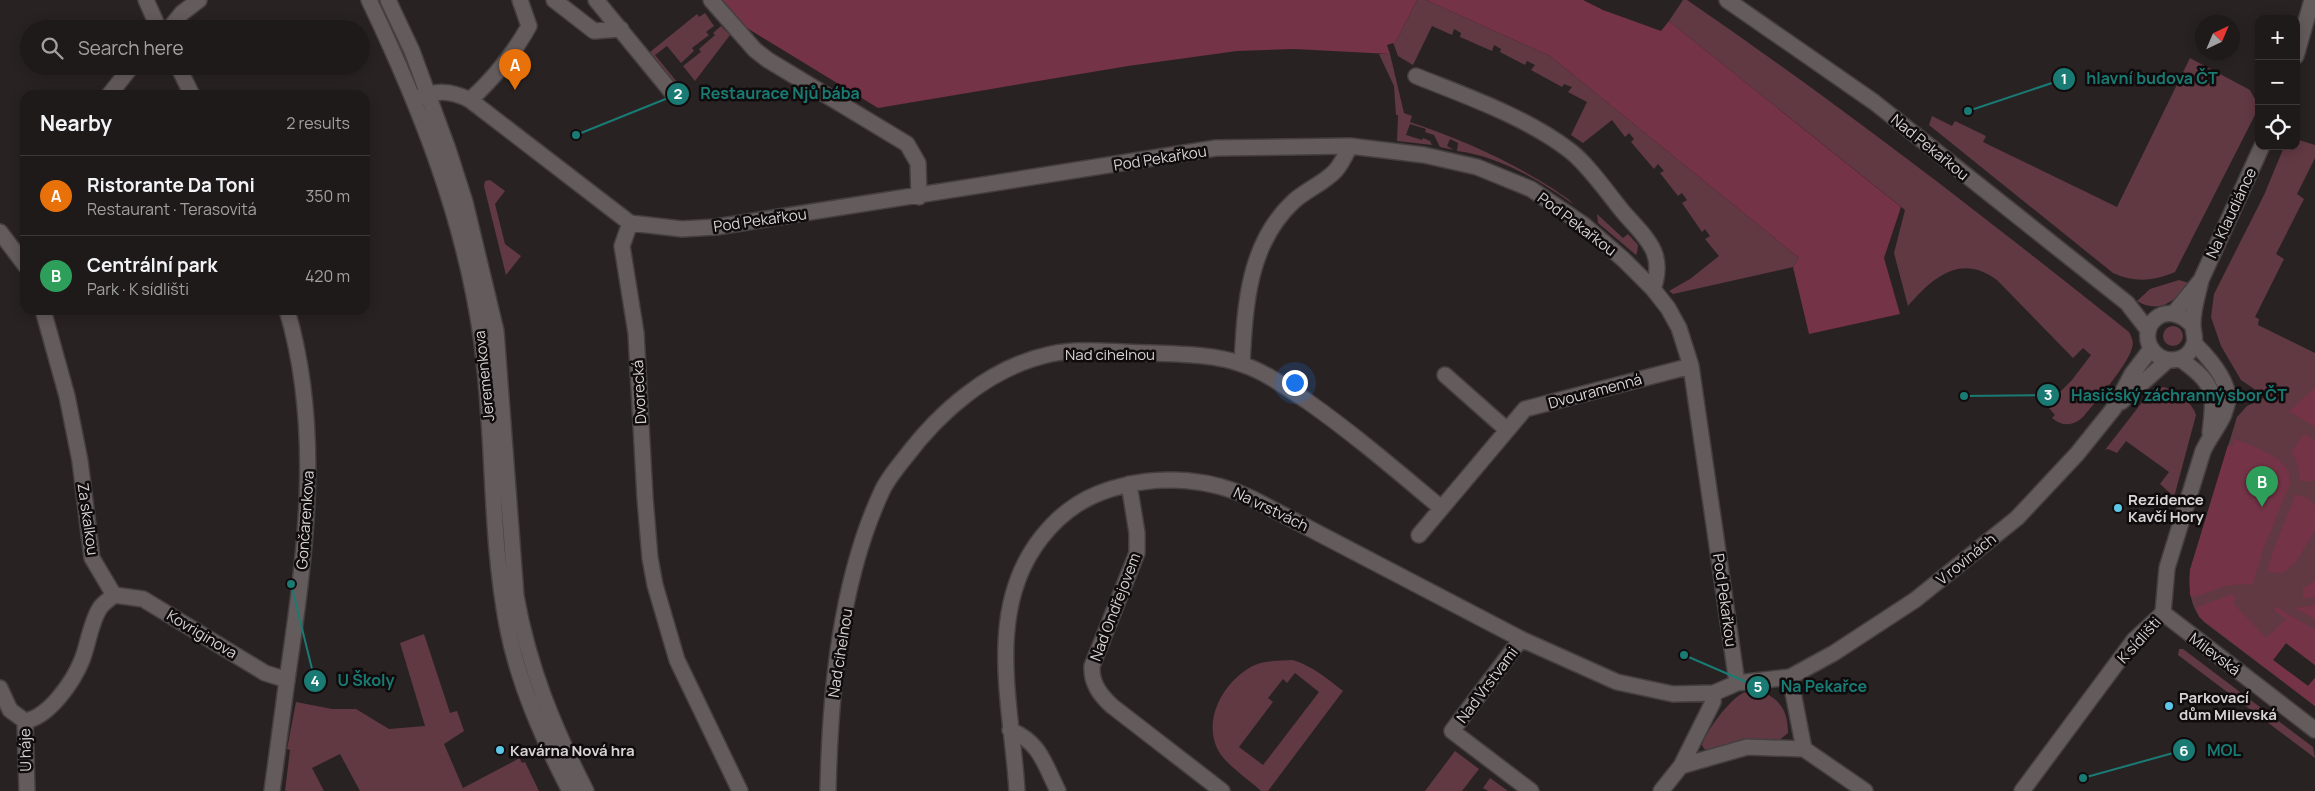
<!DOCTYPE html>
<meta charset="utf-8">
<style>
:root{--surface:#1f1a1a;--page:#272323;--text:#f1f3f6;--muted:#a1a1a2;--line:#3c3839;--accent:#8c9099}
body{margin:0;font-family:Manrope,sans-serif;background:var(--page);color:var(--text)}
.controls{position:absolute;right:15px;top:15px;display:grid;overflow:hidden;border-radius:10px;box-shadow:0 2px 12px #0003}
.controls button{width:45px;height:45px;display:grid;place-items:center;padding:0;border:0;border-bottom:1px solid var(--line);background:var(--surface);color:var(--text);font:25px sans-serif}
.compass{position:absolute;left:2195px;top:15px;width:45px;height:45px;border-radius:50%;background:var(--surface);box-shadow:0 2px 12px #0003;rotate:44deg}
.you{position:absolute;left:1294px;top:382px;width:18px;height:18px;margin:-12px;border:4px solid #fff;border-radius:50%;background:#1a73e8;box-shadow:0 0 0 8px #1a73e833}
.badge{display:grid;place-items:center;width:32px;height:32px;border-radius:50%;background:var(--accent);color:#fff;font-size:16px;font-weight:700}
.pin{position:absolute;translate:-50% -41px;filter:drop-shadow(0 1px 2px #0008)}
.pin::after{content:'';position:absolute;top:26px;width:18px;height:15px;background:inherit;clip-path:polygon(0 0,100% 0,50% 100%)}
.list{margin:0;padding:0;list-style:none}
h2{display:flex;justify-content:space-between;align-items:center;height:65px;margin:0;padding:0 20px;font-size:21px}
h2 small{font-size:16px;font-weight:400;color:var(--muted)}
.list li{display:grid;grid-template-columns:32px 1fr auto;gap:15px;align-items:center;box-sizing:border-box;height:80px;padding:0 20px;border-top:1px solid var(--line)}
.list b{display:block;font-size:19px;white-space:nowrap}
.list p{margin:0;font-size:16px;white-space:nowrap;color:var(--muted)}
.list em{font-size:16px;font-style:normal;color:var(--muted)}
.icon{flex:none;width:28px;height:28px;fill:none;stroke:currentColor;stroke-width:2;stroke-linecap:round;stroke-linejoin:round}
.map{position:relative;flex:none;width:2315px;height:791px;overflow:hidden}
.search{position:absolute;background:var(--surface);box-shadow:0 2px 12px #0003;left:20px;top:20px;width:350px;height:55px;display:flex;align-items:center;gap:12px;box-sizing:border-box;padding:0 18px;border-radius:28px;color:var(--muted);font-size:19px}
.panel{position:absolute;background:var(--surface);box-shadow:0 2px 12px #0003;left:20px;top:90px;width:350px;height:225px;border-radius:15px}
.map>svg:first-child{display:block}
.green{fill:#613943;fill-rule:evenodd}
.forest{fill:#743346}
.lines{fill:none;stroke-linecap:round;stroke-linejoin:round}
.street-casing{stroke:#453f41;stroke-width:18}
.secondary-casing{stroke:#453f41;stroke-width:18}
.street{stroke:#645b5c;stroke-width:15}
.secondary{stroke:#645b5c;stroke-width:15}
.poi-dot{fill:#5bc8e7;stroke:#100c0d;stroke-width:2}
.labels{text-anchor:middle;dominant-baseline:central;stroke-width:5;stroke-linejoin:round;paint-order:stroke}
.street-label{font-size:15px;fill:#d8d3d4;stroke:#100c0d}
.poi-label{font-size:15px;font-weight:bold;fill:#d8d3d4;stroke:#100c0d;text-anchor:start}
.leader{fill:none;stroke:#197b73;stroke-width:2}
.callout-dot{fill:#197b73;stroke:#100c0d;stroke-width:2}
.mark-label{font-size:15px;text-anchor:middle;font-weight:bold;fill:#fff}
.callout-label{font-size:16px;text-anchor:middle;font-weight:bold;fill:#197b73;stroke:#100c0d;stroke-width:5;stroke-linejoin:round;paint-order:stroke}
</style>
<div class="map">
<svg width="2315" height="791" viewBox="0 0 2315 791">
<rect width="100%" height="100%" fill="#292223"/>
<!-- green -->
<path class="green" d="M1417 0H1426L1550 56 1799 258 1793 267 1673 294 1669 291 1690 279 1719 256 1705 239 1710 236 1705 229 1702 232 1682 203 1687 200 1682 193 1678 196 1660 173 1664 171 1658 164 1654 169 1631 142 1634 139 1629 133 1625 137 1612 120 1583 143 1571 135 1587 102 1568 92 1572 87 1564 84 1562 87 1531 70 1535 65 1527 61 1525 65 1500 52 1501 49 1494 45 1492 51 1460 37 1461 33 1454 29 1452 35 1432 26 1413 65 1398 56 1394 45Z
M1683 0H1687C1839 104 1985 217 2129 332 2132 338 2134 342 2132 348 2127 366 2096 401 2083 417 2073 426 2063 427 2052 418L2055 415 2049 408V403L2072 380 2091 355 2083 348 2073 358 1997 280C1961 253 1933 277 1908 306L1894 253 1905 210 1669 21Z
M705 13 714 26 706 32 709 35 692 48 694 51 681 63 667 46 655 55 686 93 684 94 650 52 697 14 699 17Z
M721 26 730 35 695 81 683 66 701 52 699 49 715 35 713 33Z
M1379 54H1390L1404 113 1412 116 1410 122C1461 139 1510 161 1555 190 1561 195 1569 198 1573 204 1540 180 1498 156 1457 151L1458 143 1450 139 1447 146 1454 150 1440 147 1434 135 1425 132 1426 129 1410 124 1406 135 1422 140 1423 138 1430 141 1432 145 1397 141 1398 115H1396L1394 86Z
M2190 58 2250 90 2257 103V111L2175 272C2154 281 2134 283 2113 273L1929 125 1932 116 1952 126 1955 121 1986 136 1983 142 2117 207Z
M2296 139 2315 145V158L2297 194 2304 199 2276 254 2284 259 2255 317 2259 319 2258 325 2315 353V665L2286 643 2273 660 2308 686 2315 678V706L2204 622C2190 608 2188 588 2190 570L2237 417 2247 406 2266 397 2241 380 2221 346 2211 317 2214 294 2264 195 2284 147 2296 146Z
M490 180 505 191 495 204 505 244 521 256 506 275 484 186 485 181Z
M1597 214 1623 238 1628 234 1638 245 1637 253 1636 255 1598 223Z
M2179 280 2189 283C2175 302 2159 314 2137 301L2150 289Z
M2163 336a10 10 0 1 1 20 0a10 10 0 1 1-20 0Z
M2163 387C2175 389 2193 403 2196 415L2173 501 2171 494 2160 484 2169 472 2126 441 2117 453 2108 449 2105 450 2150 392Z
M424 634 450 713 457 711 464 731 444 744 463 788 516 760 519 757 522 763 525 762 539 791H360L340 754 312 768 324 791H285L290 750 287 749 296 702 332 709H356L389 729 425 726 400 643Z
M2179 649H2183L2313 747 2315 758 2178 655Z
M1293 660C1312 666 1328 679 1343 691L1268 791H1261C1249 780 1231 768 1221 755 1199 723 1224 679 1255 665 1266 660 1281 661 1293 660ZM1295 673 1319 692 1263 765 1239 747 1273 702 1268 698 1283 679 1287 683Z
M1759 691C1780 698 1788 711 1788 733L1778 741 1741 740 1710 750 1704 749 1702 745C1706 731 1730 699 1743 693 1748 691 1755 692 1759 691Z
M1455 751 1479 769 1462 791H1425Z
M1490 778 1508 791H1488L1483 788Z"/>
<!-- forest -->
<path class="forest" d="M719 0H1417L1394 45 1393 43 1387 45 1390 54 1294 49 1237 51 1128 66 878 108 747 28Z
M1426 0H1583L1603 10 1661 31 1669 21 1901 207 1884 258 1900 314 1809 334 1793 267 1799 258 1550 56Z
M2315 388V427L2289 411Z
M2303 435H2306L2315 440V481H2300L2298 465 2292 452Z
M2235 439C2254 447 2279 454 2289 472V486L2262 552 2253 584 2229 585 2193 597 2190 595V570L2228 445 2233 446Z
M2296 494 2307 498 2315 506V531L2295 563 2282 573 2267 572 2272 554Z
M2315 581V597L2303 599V588Z
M2233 594 2236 599 2233 603 2266 638 2286 619 2274 610 2277 607 2315 630V665L2286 643 2273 660 2308 686 2315 678V706L2199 617 2197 607Z
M2315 605V619L2295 608Z"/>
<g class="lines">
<!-- street casing -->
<g class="street-casing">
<path id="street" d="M554 0 594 31 621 29
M596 0 674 95
M711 0 755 50 768 60 907 144 918 163 919 197
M1727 0 1874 102 2127 303 2148 330
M169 29 182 13 199 0
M1416 76C1466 96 1526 117 1569 150 1588 164 1609 195 1624 213 1646 238 1666 253 1653 289
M109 95 132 66
M415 99C436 90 450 90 470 100L630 223 682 229 716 227 1216 148 1350 146 1424 155 1477 167 1531 189 1584 225 1624 260 1653 289 1668 308 1679 328 1691 366 1737 683
M470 100C492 80 514 53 529 26L520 0
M630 223 622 246 636 333 645 498 650 558 655 585 677 660 740 791
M0 232 25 265
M43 310 67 396 80 461 92 558 114 595
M1242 364C1245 306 1248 243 1294 201 1306 190 1326 182 1336 170 1342 163 1346 154 1350 146
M1445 375 1506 429
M2121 402 2168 360
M1129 484 1137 533V553L1092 666C1091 683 1100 695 1112 706L1222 791
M1419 535 1525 409 1691 366
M1521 639 1452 731 1531 791
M1790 677 1804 749
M25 721 27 791
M1010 730C1040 742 1044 763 1058 791
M1804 749 1865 791
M1681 766 1747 747 1804 749
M272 791 287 680
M828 791C830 693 840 581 882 491 887 480 896 469 904 459 940 411 990 367 1051 354 1075 349 1100 351 1124 352 1159 354 1212 352 1244 365 1267 373 1287 388 1307 401 1354 434 1397 471 1440 507
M1017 791C1012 707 984 611 1041 538 1063 510 1088 494 1122 486 1164 475 1212 479 1251 498L1521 639 1617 682 1673 694 1714 693 1737 683 1790 677 1834 653 1915 600 2017 518 2077 454 2114 408 2132 374 2151 349
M1661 791 1681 766 1713 702 1714 693
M2022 791 2134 640 2163 613"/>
</g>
<!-- secondary casing -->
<g class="secondary-casing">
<path id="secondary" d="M146 0 159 29
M369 0C420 107 464 218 481 336 495 432 489 530 507 625 518 683 543 739 570 791
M388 0 412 51 448 149 465 202 496 331 516 596C529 668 553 726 586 791
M2296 56 2312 0
M178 66 192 95
M2174 313 2201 280 2262 146
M2193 326C2165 295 2134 329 2154 352 2165 365 2188 362 2194 344 2196 337 2193 332 2193 326 2192 312 2198 294 2201 280
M2195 344C2208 357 2228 379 2228 399 2228 403 2225 410 2224 414 2219 426 2209 438 2203 451L2167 568 2163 613 2315 730
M2180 359C2215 384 2215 391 2210 433
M0 688 10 710 25 721C49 717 73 682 82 660 88 645 91 621 100 608 103 603 110 599 114 595L143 599 265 673 287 680C305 557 323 432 287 310"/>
</g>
<!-- street -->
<use href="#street" class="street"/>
<!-- secondary -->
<use href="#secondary" class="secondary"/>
</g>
<!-- markers -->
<g class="poi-dot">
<circle cx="2118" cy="508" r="5"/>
<circle cx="2169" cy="706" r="5"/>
<circle cx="500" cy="750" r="5"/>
</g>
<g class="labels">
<!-- street labels -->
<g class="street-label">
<text transform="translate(1930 147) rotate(39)">Nad Pekařkou</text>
<text transform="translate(1160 158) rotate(-9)">Pod Pekařkou</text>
<text transform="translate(2231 213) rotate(-65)">Na Klaudiánce</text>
<text transform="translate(760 220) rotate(-8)">Pod Pekařkou</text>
<text transform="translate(1577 224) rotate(37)">Pod Pekařkou</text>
<text x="1110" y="354">Nad cihelnou</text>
<text transform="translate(484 376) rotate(-96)">Jeremenkova</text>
<text transform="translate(1595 391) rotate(-15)">Dvouramenná</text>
<text transform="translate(639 392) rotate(-93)">Dvorecká</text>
<text transform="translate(1271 509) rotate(26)">Na vrstvách</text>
<text transform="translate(88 519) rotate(82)">Za skalkou</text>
<text transform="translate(305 520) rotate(-86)">Gončarenkova</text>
<text transform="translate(1966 559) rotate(-39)">V rovinách</text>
<text transform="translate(1725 600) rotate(82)">Pod Pekařkou</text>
<text transform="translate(1115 607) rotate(-69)">Nad Ondřejovem</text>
<text transform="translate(202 634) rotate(31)">Kovriginova</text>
<text transform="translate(2139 640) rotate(-48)">K sídlišti</text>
<text transform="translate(840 653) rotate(-81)">Nad cihelnou</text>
<text transform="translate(2215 654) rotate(37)">Milevská</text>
<text transform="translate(1487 685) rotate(-53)">Nad Vrstvami</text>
<text transform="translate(25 750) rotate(-91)">U háje</text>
</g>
<!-- poi labels -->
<g class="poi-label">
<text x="2128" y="499">Rezidence<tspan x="2128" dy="17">Kavčí Hory</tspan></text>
<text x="2179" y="697">Parkovací<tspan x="2179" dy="17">dům Milevská</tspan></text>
<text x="510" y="750">Kavárna Nová hra</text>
</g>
</g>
<!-- callouts -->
<path class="leader" d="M1968 111L2064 79M576 135L678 94M1964 396L2048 395M291 584L315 681M1684 655L1758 687M2083 778L2184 750"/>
<g class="callout-dot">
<circle cx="1968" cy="111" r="5"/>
<circle cx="576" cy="135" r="5"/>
<circle cx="1964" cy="396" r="5"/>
<circle cx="291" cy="584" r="5"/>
<circle cx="1684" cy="655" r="5"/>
<circle cx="2083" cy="778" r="5"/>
<circle cx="2064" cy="79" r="12"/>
<circle cx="678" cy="94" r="12"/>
<circle cx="2048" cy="395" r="12"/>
<circle cx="315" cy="681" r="12"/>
<circle cx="1758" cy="687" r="12"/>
<circle cx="2184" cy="750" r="12"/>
</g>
<g class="mark-label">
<text x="2064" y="84">1</text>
<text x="678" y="99">2</text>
<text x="2048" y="400">3</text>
<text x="315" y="686">4</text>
<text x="1758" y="692">5</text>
<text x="2184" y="756">6</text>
</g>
<g class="callout-label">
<text x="2152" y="84">hlavní budova ČT</text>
<text x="780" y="99">Restaurace Njů bába</text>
<text x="2179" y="401">Hasičský záchranný sbor ČT</text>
<text x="366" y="686">U Školy</text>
<text x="1824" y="692">Na Pekařce</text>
<text x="2224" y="756">MOL</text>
</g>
</svg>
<div class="controls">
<button>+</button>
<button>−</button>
<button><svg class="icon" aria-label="locate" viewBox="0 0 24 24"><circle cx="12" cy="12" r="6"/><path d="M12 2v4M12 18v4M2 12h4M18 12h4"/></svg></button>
</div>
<svg class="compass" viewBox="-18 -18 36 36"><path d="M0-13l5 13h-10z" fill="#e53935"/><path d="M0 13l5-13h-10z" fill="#a1a1a2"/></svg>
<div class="you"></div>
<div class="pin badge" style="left:515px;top:90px;background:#e8710a">A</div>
<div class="pin badge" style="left:2262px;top:507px;background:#2e9e5b">B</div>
<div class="search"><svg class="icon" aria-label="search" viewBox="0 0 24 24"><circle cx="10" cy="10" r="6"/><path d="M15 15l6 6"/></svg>Search here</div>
<section class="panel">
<h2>Nearby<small>2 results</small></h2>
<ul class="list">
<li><span class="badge" style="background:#e8710a">A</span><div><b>Ristorante Da Toni</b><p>Restaurant · Terasovitá</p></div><em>350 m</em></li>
<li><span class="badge" style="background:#2e9e5b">B</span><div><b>Centrální park</b><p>Park · K sídlišti</p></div><em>420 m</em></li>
</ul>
</section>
</div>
